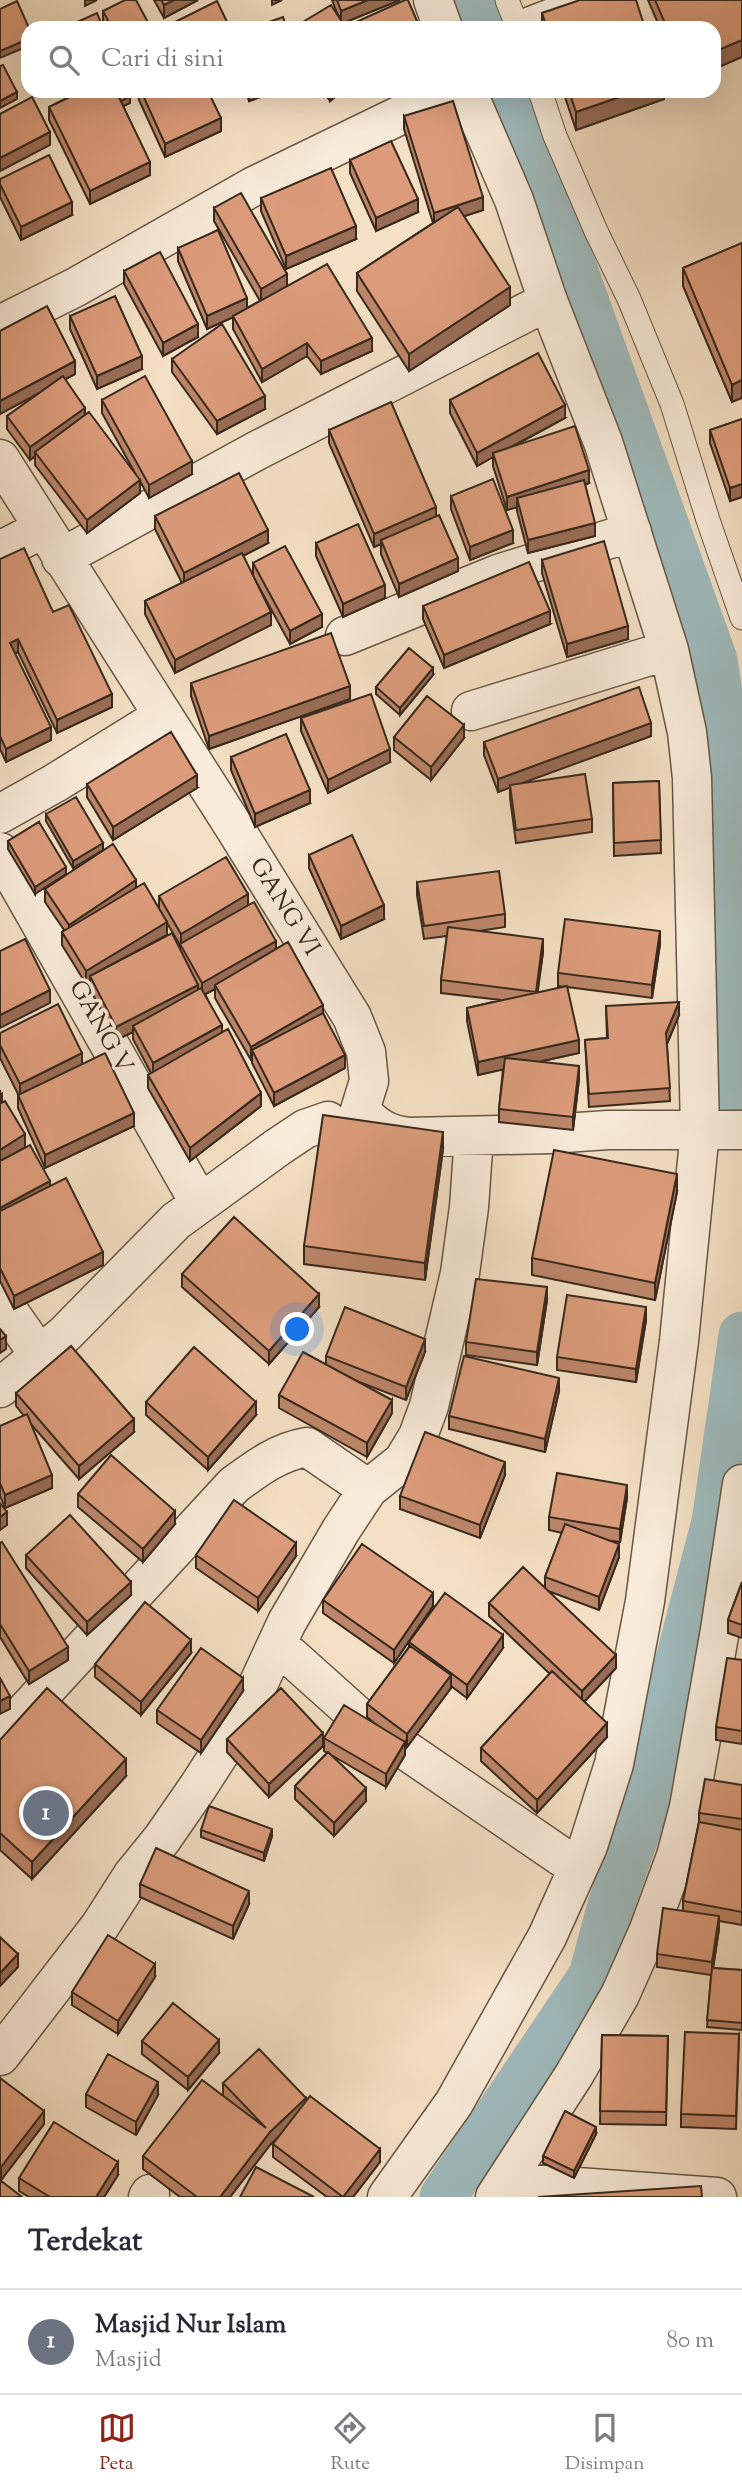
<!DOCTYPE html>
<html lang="id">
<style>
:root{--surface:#fff;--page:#f7f7f7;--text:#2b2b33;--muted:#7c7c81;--line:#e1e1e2;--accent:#8f2418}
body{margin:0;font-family:"Sorts Mill Goudy",serif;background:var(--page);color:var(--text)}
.you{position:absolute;left:298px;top:1330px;width:24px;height:24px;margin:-18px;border:5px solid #fff;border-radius:50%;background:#1a73e8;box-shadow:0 0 0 10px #1a73e833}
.badge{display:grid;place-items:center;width:46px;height:46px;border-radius:50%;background:var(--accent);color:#fff;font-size:23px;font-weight:700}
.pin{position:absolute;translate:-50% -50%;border:4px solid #fff;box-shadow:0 2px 7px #0006}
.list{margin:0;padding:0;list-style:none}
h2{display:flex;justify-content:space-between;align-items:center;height:91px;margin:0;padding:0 28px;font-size:30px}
h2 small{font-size:23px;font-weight:400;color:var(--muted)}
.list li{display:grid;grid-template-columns:46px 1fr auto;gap:21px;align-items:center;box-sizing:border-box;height:105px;padding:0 28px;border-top:2px solid var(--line)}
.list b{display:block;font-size:26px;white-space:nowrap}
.list p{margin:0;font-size:23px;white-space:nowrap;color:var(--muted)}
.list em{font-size:23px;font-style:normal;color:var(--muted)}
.icon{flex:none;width:38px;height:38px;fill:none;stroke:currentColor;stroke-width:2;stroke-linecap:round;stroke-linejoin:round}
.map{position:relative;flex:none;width:742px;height:2197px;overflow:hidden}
.search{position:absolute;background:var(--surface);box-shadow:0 7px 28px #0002;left:21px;right:21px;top:21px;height:77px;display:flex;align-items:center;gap:18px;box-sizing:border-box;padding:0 24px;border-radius:21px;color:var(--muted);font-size:26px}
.sheet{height:196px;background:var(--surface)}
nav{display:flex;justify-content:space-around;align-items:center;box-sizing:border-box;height:98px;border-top:2px solid var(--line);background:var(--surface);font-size:19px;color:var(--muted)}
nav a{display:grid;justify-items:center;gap:4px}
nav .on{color:var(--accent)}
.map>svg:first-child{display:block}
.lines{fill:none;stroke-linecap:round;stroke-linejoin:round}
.canal{stroke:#9fbbbd;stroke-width:47}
.lane-casing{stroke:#675747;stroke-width:25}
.street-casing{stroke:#675747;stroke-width:41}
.lane{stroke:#f8ebd9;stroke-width:23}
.street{stroke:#f8ebd9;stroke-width:38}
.wall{fill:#bd866a;stroke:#38291d;stroke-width:2;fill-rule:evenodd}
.shaded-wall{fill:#9a6d56;stroke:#38291d;stroke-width:2}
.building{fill:#dc9c7b;stroke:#38291d;stroke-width:2}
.labels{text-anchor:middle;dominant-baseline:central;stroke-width:7;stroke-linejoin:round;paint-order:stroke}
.street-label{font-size:24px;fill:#38291d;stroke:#f8ebd9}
</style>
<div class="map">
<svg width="742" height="2197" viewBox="0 0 742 2197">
<rect width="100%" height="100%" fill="#f4e0c4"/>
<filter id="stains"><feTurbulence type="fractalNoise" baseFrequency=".00286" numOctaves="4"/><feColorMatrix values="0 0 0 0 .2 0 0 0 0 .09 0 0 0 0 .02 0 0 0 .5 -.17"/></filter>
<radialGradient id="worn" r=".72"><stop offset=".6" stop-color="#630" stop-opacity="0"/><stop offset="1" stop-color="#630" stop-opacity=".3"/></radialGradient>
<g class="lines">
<!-- canal -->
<path class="canal" d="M478 0 488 28
M510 91 714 660 735 801 742 1123
M443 2197 592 1976 611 1905 654 1782 677 1667 715 1522 742 1335"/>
<!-- lane casing -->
<g class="lane-casing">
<path id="lane" d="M507 0 518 28
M540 91 555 136 596 231 629 299 672 404 708 520 742 618"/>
</g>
<!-- street casing -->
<g class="street-casing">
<path id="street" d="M433 0 443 28
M526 28 599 0
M0 325 76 287 254 186 450 91
M0 459 236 830 352 1017 366 1052 369 1081 360 1110C374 1126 387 1135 409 1137L550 1134 608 1130H742
M0 551 44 528
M61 558 258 450 548 301
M345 636 498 574 632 532
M471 711 669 650
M0 814 55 783 163 716
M0 852 199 1202
M0 1299 40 1356
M0 1388 65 1334 176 1221 278 1147 305 1129 328 1121
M277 1644 363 1721 578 1868
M0 1739 234 1485C257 1468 278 1452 307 1447L368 1489
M0 2056 100 1926 132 1876 162 1839 198 1787 243 1717 287 1622 341 1530 368 1489 403 1461 418 1436 429 1406 460 1273 469 1207 474 1136
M507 2182 717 2197
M148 2197 150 2194
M387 2197 454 2103 547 1937 588 1846 614 1764 645 1601 679 1341 700 1131 692 778 687 732 669 650 603 442 548 301 514 200 467 91
M495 2197 574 2075 620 1995 648 1932 676 1856 689 1807 720 1630 742 1484"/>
</g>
<!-- lane -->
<use href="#lane" class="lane"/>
<!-- street -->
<use href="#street" class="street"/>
</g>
<!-- wall -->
<path class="wall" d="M154 0H198L164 18Z
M332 0H400L343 23 337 13Z
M648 0H742V57L714 69V28H660Z
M103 11 151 28H105L103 24Z
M542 13 645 28H542Z
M76 91H128L130 103 123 106 150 175 90 204 49 120V107L77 93Z
M138 91H208L221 131 165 157 139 100Z
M246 91H278L249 101Z
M323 91H342L330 101Z
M563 91H664V99L576 130Z
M404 116 483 210 464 216 510 305 409 371 357 291V273L433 223 404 129Z
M350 160 418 212 376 231 350 173Z
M0 179 72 215 21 240 0 197Z
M261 198 356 239 286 269 261 211Z
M214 208 287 286 372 351 321 374 307 356 262 382 233 329V317L207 329 178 261V248L247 308 260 301 214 221Z
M742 243 732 402 683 286V268Z
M124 271 198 337 163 356 124 284Z
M70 316 142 369 97 389 70 329Z
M172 359 265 409 217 434 172 372Z
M75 374 65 379 85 415 136 475 102 413V400L192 474 149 498 140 481V493L87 533 35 465V456L30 460 7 429V416L41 392Z
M450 400 565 418 512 447 589 483 585 485 595 536 528 553 517 511V507L507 510 493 466V457L477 466 450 413Z
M742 419V497L730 501 710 443V430Z
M329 430 436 516 458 571 399 597 381 554V544L374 547 329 443Z
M451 496 513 543 470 560 451 509Z
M155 516 268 543 243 556 271 625 175 673 145 614V601L182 583 155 529Z
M316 543 385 598 343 617 316 556Z
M0 559 53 612 112 707 57 733 18 652 15 654 51 740 6 762 0 749Z
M542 560 628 639 567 657 542 573Z
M253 563 322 627 290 644 253 576Z
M423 606 550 624 444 668 423 619Z
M433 675 400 715 376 694V687Z
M191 683 350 699 209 749 191 696Z
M301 718 390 762 328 793 301 731Z
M651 736 518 784 592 819V832L516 843 510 798V787L498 792 484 755V742Z
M394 737 464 738 431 780 394 750Z
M231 757 310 803 255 827 231 770Z
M659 781 661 853 614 856 613 783Z
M87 784 197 788 113 840 87 797Z
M46 814 103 843 73 868 46 821Z
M39 822 35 894 8 849V841Z
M309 855 384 919 341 939 309 868Z
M417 882 505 914V927L479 931 543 952 537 993 566 987 558 986V973L660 944 652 998 567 987 579 1053 538 1062 579 1079 573 1130 499 1122V1109L503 1069 478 1075 467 1021V1008L501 1000 441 993V980L447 936 424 939 417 895Z
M136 887 159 909V896L248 906 276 949 323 1013 345 1068 274 1106 252 1063V1060H251L215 998V989L205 994 222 1032 261 1106 190 1161 148 1088V1075L151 1073 133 1039V1032L116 1040 90 989V982L86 984 62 945V932L64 930 45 902V889ZM167 923 180 945V949L167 935Z
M606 1006 679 1015 667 1044 670 1101 589 1107 585 1040 607 1038Z
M0 1033 82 1064 134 1126 45 1168 18 1108V1094L0 1058Z
M0 1090 2 1103 25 1147 50 1187 103 1265 14 1309 0 1281Z
M443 1149 425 1280 304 1264V1246Z
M677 1192 655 1300 532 1275V1258Z
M182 1274 319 1307 269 1364 182 1287Z
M547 1300 537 1365 466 1355V1342Z
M646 1320 636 1382 557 1370V1357Z
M425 1352 406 1400 354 1380 392 1413 367 1457 279 1408V1395L326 1364V1356Z
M559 1391 545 1452 449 1429V1416Z
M16 1393 134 1432 79 1479 30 1423 52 1488 5 1508 0 1496V1426L24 1416 16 1406Z
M146 1402 256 1415 208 1470 146 1415Z
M505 1475 480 1538 400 1509V1496Z
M78 1494 175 1524 143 1562 78 1507Z
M627 1498 620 1542 613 1541 619 1557 599 1610 548 1591 616 1668 584 1702 607 1737 537 1813 481 1761V1748L550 1674 489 1616V1603L545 1588V1577L562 1533 549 1530V1517Z
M0 1543 68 1660 29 1684 0 1637Z
M26 1555 131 1595 87 1635 26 1568Z
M196 1555 296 1556 258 1611 196 1568Z
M742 1582V1638L728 1633V1620Z
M323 1600 433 1606 394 1663 323 1613Z
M409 1642 503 1648 467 1698 451 1686V1688L407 1747 405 1746V1755L386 1787 333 1756 366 1801 334 1836 295 1799V1786L327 1753 324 1751V1738L378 1726 367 1717V1704L409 1647Z
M191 1653 141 1715 95 1677V1664Z
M742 1660V1744L716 1740V1727Z
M243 1691 201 1753 157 1723V1710Z
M227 1739 323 1746 269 1797 227 1752Z
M0 1740 126 1776 32 1879 0 1850Z
M742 1785V1925L719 1921V1929L713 1968 742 1970V2030L707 2027 711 1975 657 1967V1954L683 1911V1901L699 1822V1813Z
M201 1830 272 1836 264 1861 201 1837Z
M140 1884 249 1904 233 1939 140 1897Z
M155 1977 118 2034 72 2005V1992Z
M739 2034 736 2129 681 2127V2114Z
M602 2035 668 2036 666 2125 600 2124Z
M142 2041 219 2053 188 2090 142 2054Z
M0 2078 44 2124 1 2180 0 2179Z
M223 2083 306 2102 380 2162 353 2197H327L273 2157V2144L278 2138 270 2145 230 2197H180L143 2169V2156L223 2096Z
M86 2094 158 2095 136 2135 86 2107Z
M596 2134 574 2178 543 2163V2156Z
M118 2175 104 2197H29L19 2191V2178Z"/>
<!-- shaded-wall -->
<path class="shaded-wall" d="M85 0H97L85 6Z
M174 0H198L164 18V5Z
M272 0H282L272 5Z
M368 0H400L341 24V11Z
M28 39V46L0 58V51Z
M742 40V57L714 69V52Z
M249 91H278L249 101Z
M330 91H342L330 101Z
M637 91H664V99L576 130V112Z
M17 92V99L0 108V101Z
M130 96V103L118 109V102Z
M221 118V131L165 157V144Z
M50 132V145L0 171V158Z
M150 162V175L90 204V191Z
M483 197V210L434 226V213Z
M418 199V212L376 231V218Z
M72 202V215L21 240V227Z
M356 226V239L286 269V256Z
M287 274V287L261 302V289Z
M510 287V305L409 371V354Z
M247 298V311L207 329V316Z
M198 324V337L163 356V343Z
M372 338V351L321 374V361Z
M307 343V356L262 382V369Z
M142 356V369L97 389V376Z
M75 361V374L0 414V401Z
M742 380V398L732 402V385Z
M265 396V409L217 434V421Z
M565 405V418L494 456 493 453V457L477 466V453Z
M85 408V421L35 452V456L30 460V447Z
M192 461V474L149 498V485Z
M589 470V483L519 506 517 498V507L507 510V497Z
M140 480V493L87 533V520Z
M742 484V497L730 501V488Z
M436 507V520L381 540V544L374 547V534Z
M595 523V536L528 553V540Z
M268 530V543L184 586V573Z
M513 530V543L470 560V547Z
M458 558V571L399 597V584Z
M385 585V598L343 617V604Z
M550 611V624L444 668V655Z
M271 612V625L175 673V660Z
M322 614V627L290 644V631Z
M628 626V639L567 657V644Z
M18 639V652L10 656V643Z
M433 668V675L400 715V708Z
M350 686V699L209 749V736Z
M112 694V707L57 733V720Z
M651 723V736L498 792V779Z
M464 725V738L431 780V767Z
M51 727V740L6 762V749Z
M390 749V762L328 793V780Z
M197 775V788L113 840V827Z
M310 790V803L255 827V814Z
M103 843V850L73 868V861Z
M66 867V874L35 894V887Z
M136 880V893L69 938V925Z
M248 894V907L181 947V934Z
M384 905V919L341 939V926Z
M167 922V935L90 976V982L86 984V971Z
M660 931V944L652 998V985Z
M543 939V952L536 1005V992Z
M276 941V954L215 985V989L202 996V983Z
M198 985V998L133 1026V1032L116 1040V1027Z
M50 990V1003L0 1028V1015Z
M679 1002V1015L666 1046V1033Z
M323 1005V1018L252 1050V1060H251V1047Z
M222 1025V1038L153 1076V1063Z
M579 1040V1053L478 1075V1062Z
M82 1053V1066L20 1097V1084Z
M345 1055V1068L274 1106V1093Z
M579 1066V1079L573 1130V1117Z
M261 1093V1106L190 1161V1148Z
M2 1094V1107L0 1109V1096Z
M134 1113V1126L45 1168V1155Z
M443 1132V1149L425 1280V1263Z
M25 1134V1147L0 1163V1150Z
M677 1174V1192L655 1300V1283Z
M50 1181V1194L0 1221V1208Z
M103 1252V1265L14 1309V1296Z
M547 1287V1300L537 1365V1352Z
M319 1294V1307L269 1364V1351Z
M646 1307V1320L636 1382V1369Z
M6 1336V1349L0 1353V1340Z
M425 1339V1352L406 1400V1387Z
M559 1378V1391L545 1452V1439Z
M392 1400V1413L367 1457V1443Z
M256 1402V1415L208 1470V1457Z
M134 1419V1432L79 1479V1466Z
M505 1462V1475L480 1538V1525Z
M52 1475V1488L5 1508V1495Z
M627 1485V1498L620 1542V1529Z
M175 1511V1524L143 1562V1549Z
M7 1512V1525L0 1530V1517Z
M296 1543V1556L258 1611V1598Z
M619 1544V1557L599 1610V1597Z
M131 1582V1595L87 1635V1622Z
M433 1593V1606L394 1663V1650Z
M503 1635V1648L467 1698V1685Z
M191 1640V1653L141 1715V1702Z
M68 1647V1660L29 1684V1671Z
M616 1655V1668L582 1704V1691Z
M451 1675V1688L407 1747V1734Z
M243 1678V1691L201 1753V1740Z
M10 1696V1709L0 1714V1701Z
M607 1723V1737L537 1813V1800Z
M323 1733V1746L269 1797V1784Z
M405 1742V1755L386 1787V1774Z
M126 1759V1776L32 1879V1862Z
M366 1788V1801L334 1836V1823Z
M272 1829V1836L264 1861V1853Z
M249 1891V1904L233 1939V1926Z
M719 1916V1929L712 1975V1962Z
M18 1954V1967L0 1986V1973Z
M155 1964V1977L118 2034V2021Z
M219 2040V2053L188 2090V2077Z
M158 2082V2095L136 2135V2122Z
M306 2098V2111L270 2145 230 2197H220L270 2132Z
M44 2111V2124L1 2180V2167Z
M596 2127V2134L574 2178V2171Z
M380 2149V2162L353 2197H343Z
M118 2162V2175L104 2197H96Z"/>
<!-- building -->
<path class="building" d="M125 0H136L151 28H112L103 11Z
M161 0H174L164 5Z
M337 0H368L341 11Z
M405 0H408L420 28H358L356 22Z
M580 0H636L645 28H547L542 13Z
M655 0H742V40L714 52V28H667Z
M17 1 29 28H28V39L0 51V9Z
M217 1 230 28H163Z
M331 5 346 28H293Z
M97 13 103 28H64Z
M283 17 287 28H252Z
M3 65 17 92 0 101V66Z
M82 91H116L150 162 90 191 49 107Z
M116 91H128L130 96 121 101Z
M141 91H208L221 118 165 144Z
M569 91H637L576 112Z
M32 97 50 132 0 158V114Z
M453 101 483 197 434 213 404 116Z
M391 141 418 199 376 218 350 160Z
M49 155 72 202 21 227 0 184V179Z
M331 168 356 226 286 256 261 198Z
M241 193 287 274 261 289 214 208Z
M458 207 510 287 409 354 357 273Z
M218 230 247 298 207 316 178 248Z
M742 243V380L732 385 683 268Z
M160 252 198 324 163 343 124 271Z
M327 264 372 338 321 361 307 343 262 369 233 316Z
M115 296 142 356 97 376 70 316Z
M47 306 75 361 0 401V331Z
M222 324 265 396 217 421 172 359Z
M538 353 565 405 477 453 450 400Z
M63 376 85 408 30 447 7 416Z
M145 376 192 461 149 485 102 400Z
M391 402 436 507 374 534 329 430Z
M89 412 140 480 87 520 35 452Z
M742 419V484L730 488 710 430Z
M575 426 589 470 507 497 493 453Z
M239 473 268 530 184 573 155 516Z
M493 479 513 530 470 547 451 496Z
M584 480 595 523 528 540 517 498Z
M439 515 458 558 399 584 381 540Z
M358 524 385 585 343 604 316 543Z
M604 541 628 626 567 644 542 560Z
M285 546 322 614 290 631 253 563Z
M24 548 53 612 69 605 112 694 57 720 18 639 10 643 51 727 6 749 0 736V559Z
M242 553 271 612 175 660 145 601Z
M529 562 550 611 444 655 423 606Z
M331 633 350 686 209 736 191 683Z
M409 648 433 668 400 708 376 687Z
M639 687 651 723 498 779 484 742Z
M371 694 390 749 328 780 301 718Z
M427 696 464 725 431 767 394 737Z
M171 732 197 775 113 827 87 784Z
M286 734 310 790 255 814 231 757Z
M585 774 592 819 516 830 510 785Z
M659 781 661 840 614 843 613 783Z
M76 797 103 843 73 861 46 814Z
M39 822 66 867 35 887 8 841Z
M352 835 384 905 341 926 309 855Z
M113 844 136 880 69 925 45 889Z
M226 857 248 894 181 934 159 896Z
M499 871 505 914 424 926 417 882Z
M144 883 167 922 86 971 62 932Z
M254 902 276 941 202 983 180 944Z
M565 919 660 931 652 985 558 973Z
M448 927 543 939 536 992 441 980Z
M172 933 198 985 116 1027 90 976Z
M25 939 50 990 0 1015V951Z
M288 942 323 1005 251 1047 215 985Z
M567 986 579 1040 478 1062 467 1008Z
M201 988 222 1025 153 1063 133 1026Z
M679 1002 666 1033 670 1088 589 1094 585 1040 608 1038 606 1006Z
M58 1004 82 1053 20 1084 0 1045V1033Z
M323 1013 345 1055 274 1093 252 1050Z
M228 1029 261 1093 190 1148 148 1075Z
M105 1053 134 1113 45 1155 18 1095Z
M505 1058 579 1066 573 1117 499 1109Z
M5 1101 25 1134 0 1150V1104Z
M323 1115 443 1132 425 1263 304 1246Z
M30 1145 50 1181 0 1208V1161Z
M554 1150 677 1174 655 1283 532 1258Z
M66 1178 103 1252 14 1296 0 1268V1211Z
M234 1217 319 1294 269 1351 182 1274Z
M476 1279 547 1287 537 1352 466 1342Z
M567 1295 646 1307 636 1369 557 1357Z
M345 1307 425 1339 406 1387 326 1356Z
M0 1329 6 1336 0 1340Z
M71 1346 134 1419 79 1466 16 1393Z
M194 1347 256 1402 208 1457 146 1402Z
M303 1352 392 1400 367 1443 279 1395Z
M464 1356 559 1378 545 1439 449 1416Z
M27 1414 52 1475 5 1495 0 1483V1426Z
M425 1432 505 1462 480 1525 400 1496Z
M111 1455 175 1511 143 1549 78 1494Z
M557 1473 627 1485 620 1529 549 1517Z
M234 1500 296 1543 258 1598 196 1555Z
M0 1503 7 1512 0 1517Z
M70 1515 131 1582 87 1622 26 1555Z
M565 1524 619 1544 599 1597 545 1577Z
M2 1542 68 1647 29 1671 0 1624V1543Z
M362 1544 433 1593 394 1650 323 1600Z
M523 1567 616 1655 582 1691 489 1603Z
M742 1582V1625L728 1620Z
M445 1593 503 1635 467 1685 409 1642Z
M145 1602 191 1640 141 1702 95 1664Z
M410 1646 451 1675 407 1734 367 1704Z
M201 1648 243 1678 201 1740 157 1710Z
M727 1658 742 1660V1731L716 1727Z
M552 1671 607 1723 537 1800 481 1748Z
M0 1678 10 1696 0 1701Z
M47 1688 126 1759 32 1862 0 1833V1740Z
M281 1688 323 1733 269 1784 227 1739Z
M344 1705 405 1742 386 1774 324 1738Z
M328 1752 366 1788 334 1823 295 1786Z
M705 1779 742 1785V1819L699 1813Z
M209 1806 272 1829 264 1853 201 1830Z
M699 1822 742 1830V1912L683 1901Z
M156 1848 249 1891 233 1926 140 1884Z
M663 1908 719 1916 712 1962 657 1954Z
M108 1935 155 1964 118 2021 72 1992Z
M0 1937 18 1954 0 1973Z
M712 1968 742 1970V2023L707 2020Z
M173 2003 219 2040 188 2077 142 2041Z
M685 2032 739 2034 736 2116 681 2114Z
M602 2035 668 2036 666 2112 600 2111Z
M259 2049 306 2098 270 2132 220 2197H197L143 2156 202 2080 266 2128 223 2083Z
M108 2054 158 2082 136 2122 86 2094Z
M0 2078 44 2111 1 2167 0 2166Z
M310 2096 380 2149 343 2197 273 2144Z
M565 2111 596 2127 574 2171 543 2156Z
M54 2122 118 2162 96 2197H50L19 2178Z
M256 2167 314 2197H240Z
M0 2180 22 2197H0Z
M701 2186 702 2197H538Z"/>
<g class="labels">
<!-- street labels -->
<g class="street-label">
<text transform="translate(284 907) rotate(58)">GANG VI</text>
<text transform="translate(100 1027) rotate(60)">GANG V</text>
</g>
</g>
<rect width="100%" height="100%" filter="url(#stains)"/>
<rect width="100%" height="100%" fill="url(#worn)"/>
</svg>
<div class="you"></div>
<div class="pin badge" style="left:46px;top:1813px;background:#6b7280">1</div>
<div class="search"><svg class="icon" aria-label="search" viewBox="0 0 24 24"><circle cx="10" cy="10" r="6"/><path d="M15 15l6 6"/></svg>Cari di sini</div>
</div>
<section class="sheet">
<h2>Terdekat<small></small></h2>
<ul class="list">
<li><span class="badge" style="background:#6b7280">1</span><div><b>Masjid Nur Islam</b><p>Masjid</p></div><em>80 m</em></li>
</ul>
</section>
<nav>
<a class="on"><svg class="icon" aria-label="map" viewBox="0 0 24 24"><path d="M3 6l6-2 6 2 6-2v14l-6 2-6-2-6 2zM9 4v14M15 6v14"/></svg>Peta</a>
<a><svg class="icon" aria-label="directions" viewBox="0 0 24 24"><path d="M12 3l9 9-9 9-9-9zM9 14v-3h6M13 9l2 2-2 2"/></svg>Rute</a>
<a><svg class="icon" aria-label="saved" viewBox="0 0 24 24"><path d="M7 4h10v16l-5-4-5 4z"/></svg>Disimpan</a>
</nav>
